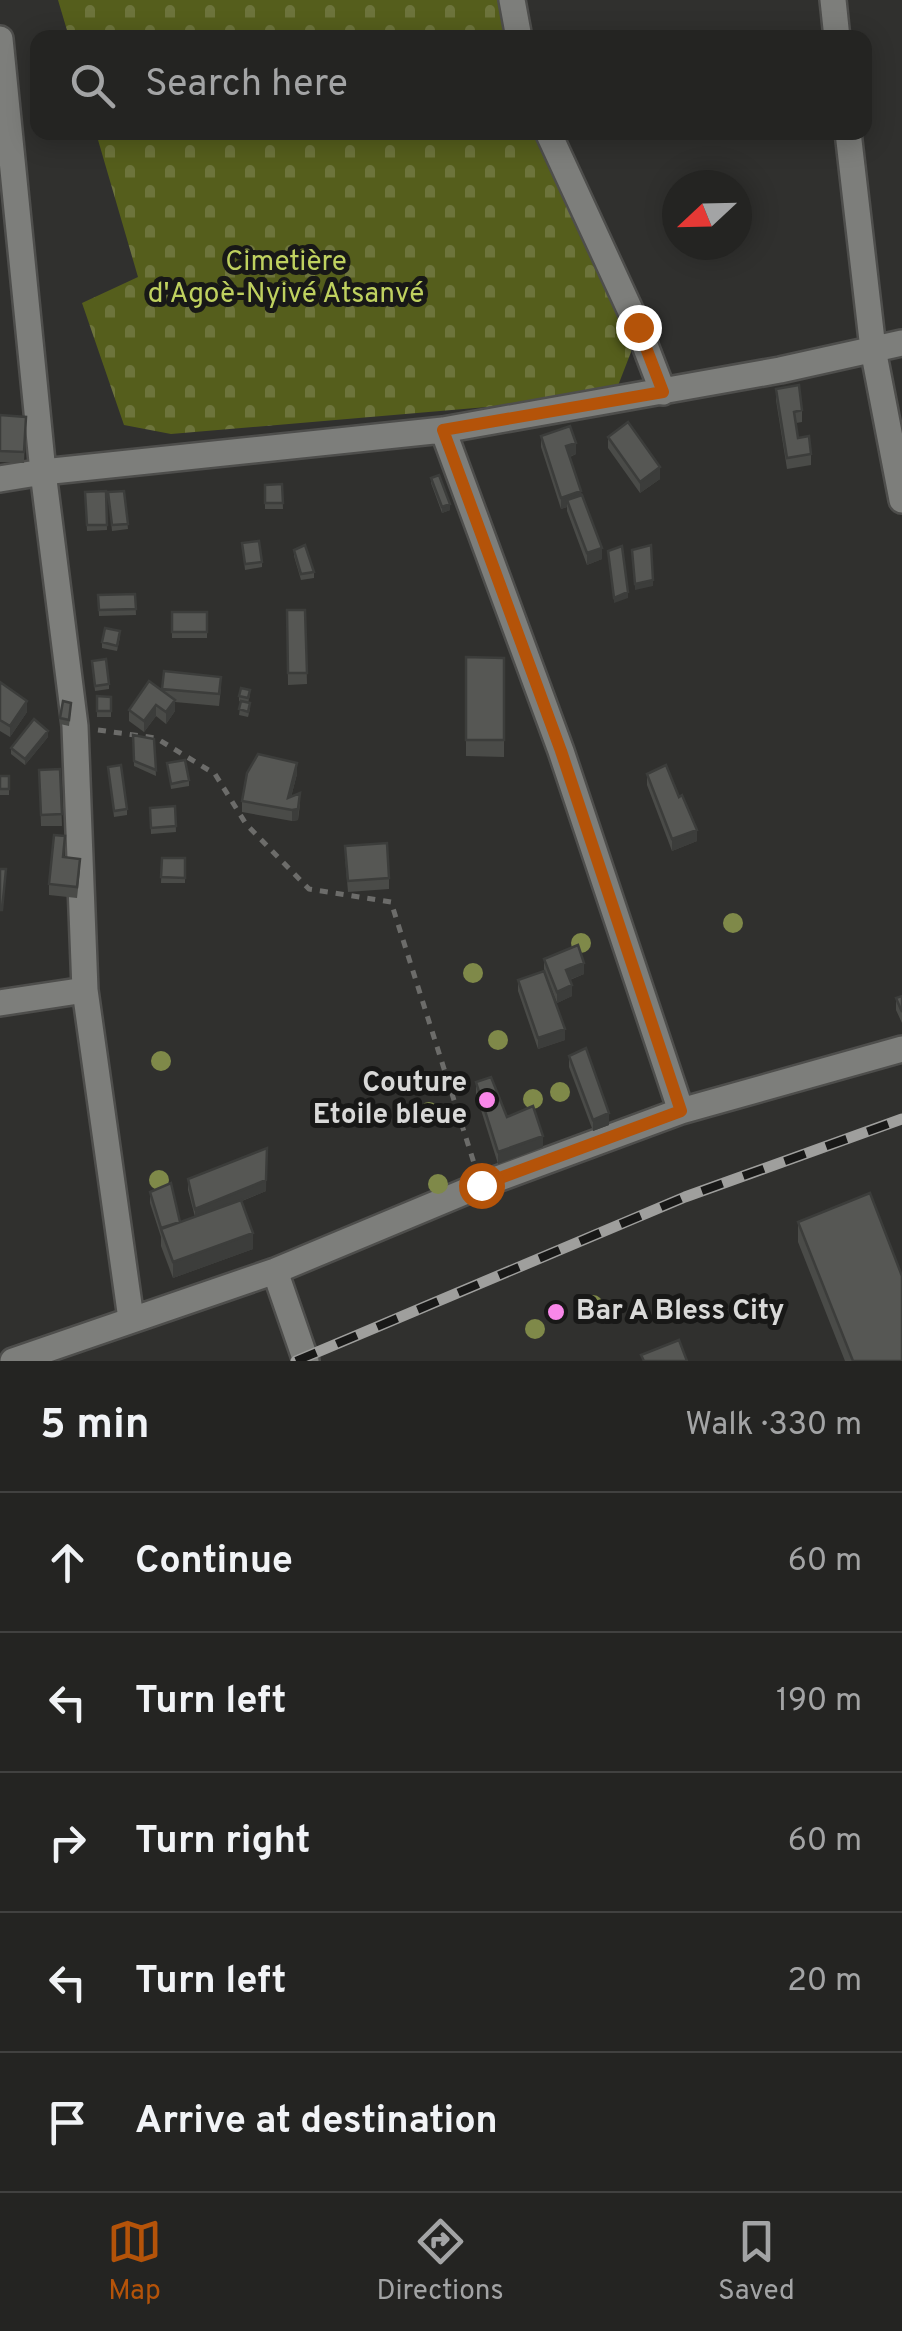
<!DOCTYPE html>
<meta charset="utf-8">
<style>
:root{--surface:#242422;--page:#30302f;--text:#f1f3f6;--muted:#a3a4a5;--line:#414140;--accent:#b45309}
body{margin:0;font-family:Overpass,sans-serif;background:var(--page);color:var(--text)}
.compass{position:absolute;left:662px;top:170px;width:90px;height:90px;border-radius:50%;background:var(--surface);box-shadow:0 5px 25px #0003;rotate:248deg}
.stop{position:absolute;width:30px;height:30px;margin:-22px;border:8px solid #b45309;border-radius:50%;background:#fff}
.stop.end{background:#b45309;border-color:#fff;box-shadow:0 2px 10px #0008}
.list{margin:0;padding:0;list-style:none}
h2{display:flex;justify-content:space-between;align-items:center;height:130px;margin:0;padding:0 40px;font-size:42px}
h2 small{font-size:32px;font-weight:400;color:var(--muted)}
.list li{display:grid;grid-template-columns:65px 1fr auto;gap:30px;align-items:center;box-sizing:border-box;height:140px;padding:0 40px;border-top:2px solid var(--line)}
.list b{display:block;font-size:38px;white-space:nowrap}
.list em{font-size:32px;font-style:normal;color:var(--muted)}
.icon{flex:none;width:55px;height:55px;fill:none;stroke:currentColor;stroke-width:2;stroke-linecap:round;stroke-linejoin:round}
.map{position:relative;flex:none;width:902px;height:1361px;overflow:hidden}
.search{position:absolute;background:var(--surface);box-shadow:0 5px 25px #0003;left:30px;right:30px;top:30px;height:110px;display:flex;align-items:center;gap:25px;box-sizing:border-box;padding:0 35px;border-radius:20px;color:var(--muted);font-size:38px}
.sheet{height:830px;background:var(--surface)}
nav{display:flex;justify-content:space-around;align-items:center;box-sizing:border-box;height:140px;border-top:2px solid var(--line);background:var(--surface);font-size:28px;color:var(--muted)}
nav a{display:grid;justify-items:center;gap:5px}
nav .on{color:var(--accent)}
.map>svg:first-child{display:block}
.cemetery{fill:url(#cemetery-stones)}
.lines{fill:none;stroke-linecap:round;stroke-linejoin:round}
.minor-casing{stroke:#4e4e4c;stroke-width:30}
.path{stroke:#6c6c6a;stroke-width:5;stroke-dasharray:8 8;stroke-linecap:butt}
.minor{stroke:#7d7e7b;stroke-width:25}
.rail-casing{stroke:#9f9f9d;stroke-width:11}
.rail{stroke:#181817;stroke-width:8;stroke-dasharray:22;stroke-linecap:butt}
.tree{fill:#7f8949}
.wall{fill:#4a4b48}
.shaded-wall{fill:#3c3d3b}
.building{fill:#565754;stroke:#3c3d3b;stroke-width:2.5}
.route{stroke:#b45309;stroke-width:12}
.poi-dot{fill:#f987e9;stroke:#181817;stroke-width:4}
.labels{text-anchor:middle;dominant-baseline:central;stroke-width:10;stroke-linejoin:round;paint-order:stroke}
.park-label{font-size:28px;fill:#bfd15f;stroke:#181817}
.poi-label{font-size:28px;font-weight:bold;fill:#d9d9d8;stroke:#181817;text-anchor:end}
</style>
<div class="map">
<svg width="902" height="1361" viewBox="0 0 902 1361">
<defs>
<pattern id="cemetery-stones" width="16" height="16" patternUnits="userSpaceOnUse" patternTransform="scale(2.5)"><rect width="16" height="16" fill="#555e1c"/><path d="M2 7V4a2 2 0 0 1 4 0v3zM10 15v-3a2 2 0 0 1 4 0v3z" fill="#6d743c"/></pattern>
</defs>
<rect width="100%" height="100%" fill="#30302e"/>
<!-- cemetery -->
<path class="cemetery" d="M58 0H502L513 37H69Z
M96 133H541L638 334 614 396 171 434 124 425 82 303 138 277Z"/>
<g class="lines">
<!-- minor casing -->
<g class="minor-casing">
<path id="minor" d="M512 0 519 38
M833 0 837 38
M0 39 43 472 75 726 85 990 131 1319
M548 132 638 327 663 392
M848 132 873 349 902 500
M443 430 561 751 681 1111
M0 479 43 472 443 430 780 370 902 343
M0 1003 85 990
M275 1271 306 1361
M13 1361 275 1271 481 1185 681 1111 902 1049"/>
</g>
<!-- path -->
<path class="path" d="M98 730 156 738 215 774 246 824 309 889 391 902 474 1163"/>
<!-- minor -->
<use href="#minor" class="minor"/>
<!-- rail casing -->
<g class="rail-casing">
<path id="rail" d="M296 1361 685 1197 902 1119"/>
</g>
<!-- rail -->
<use href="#rail" class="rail"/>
</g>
<!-- trees -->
<g class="tree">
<circle cx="733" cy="923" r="10"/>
<circle cx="581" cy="943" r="10"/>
<circle cx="473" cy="973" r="10"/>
<circle cx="498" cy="1040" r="10"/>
<circle cx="161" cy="1061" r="10"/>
<circle cx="560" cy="1092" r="10"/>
<circle cx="533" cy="1099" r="10"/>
<circle cx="429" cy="1112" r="10"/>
<circle cx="159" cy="1180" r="10"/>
<circle cx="438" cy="1184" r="10"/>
<circle cx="593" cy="1305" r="10"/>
<circle cx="535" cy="1329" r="10"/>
</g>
<!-- wall -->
<path class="wall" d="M776 389 802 410V422L796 423 798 438 811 454V465L787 469 776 400Z
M0 415 26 417 24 463 0 462Z
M541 436 576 454 570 457 602 559 587 565 567 511V507L561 509 541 447Z
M608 437 660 479 640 493 608 448Z
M431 478 450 510 442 513 431 483Z
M282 484 283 509H265V485Z
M106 491 107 530 87 531 85 492Z
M124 491 128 529 112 531 108 492Z
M242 543 262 562V567L245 570Z
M294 550 314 572V578L301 580 294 556Z
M135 594 136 615 99 616 98 595Z
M287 610H305L307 684 288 685Z
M172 612H207V638H172Z
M120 637 117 651 102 648V642Z
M466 657 504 658V757L466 756Z
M92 666 109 684V689L95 691Z
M164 671 221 688 219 706 175 702V711L166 724 156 716 144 732 129 721V710L162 691Z
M0 682 27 712 10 737 0 731Z
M250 695 248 703 250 709 248 717 239 715 241 702 239 701V696Z
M97 696 111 697V717H97Z
M71 708 69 726 60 724V718Z
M133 735 154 739 156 776 134 766Z
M48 737 25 765 11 754V748Z
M167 763 189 780V786L171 789Z
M108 767 127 809V815L114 817Z
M60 769 62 826H41L39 770Z
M297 774 291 797 300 804 298 820 292 821 242 812V801Z
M647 774 679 797 697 841 672 851 647 785Z
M0 776H9V795H0Z
M175 806 176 832 151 834 150 808Z
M64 857 80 870 77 898 49 895V884Z
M345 857 389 878V889L348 892Z
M162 858H185V883H161Z
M544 959 584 974 570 980 572 996 557 1003 544 970Z
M518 980 565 1040 538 1049 518 991Z
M902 996V1023L896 1010V998Z
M569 1056 609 1125 593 1131 569 1067Z
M476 1082 507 1117 543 1147 498 1164 476 1094Z
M188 1179 266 1191 242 1201 253 1249 173 1278 161 1246V1237L150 1203V1192L180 1222 195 1217 188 1190Z
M798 1222 902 1361H845L798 1242Z"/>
<!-- shaded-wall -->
<path class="shaded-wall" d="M576 443V454L566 458V446Z
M660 467V479L640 493V482Z
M581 491V502L567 500V507L561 509V498Z
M450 504V510L442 513V507Z
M602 548V559L587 565V553Z
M653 580V586L635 590V584Z
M628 592V598L614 603V598Z
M175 700V711L166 724V712Z
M27 701V712L10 737V726Z
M156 705V716L144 732V721Z
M48 731V737L25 765V759Z
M297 763V774L288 809V798Z
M300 793 298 820 292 821V810Z
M697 830V841L672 851V839Z
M584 963V974L566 981V970Z
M572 985V996L557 1003V992Z
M565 1029V1040L538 1049V1038Z
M609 1113V1125L593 1131V1120Z
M543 1136V1147L498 1164V1152Z
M267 1148 266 1191 195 1220V1209Z
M253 1233V1249L173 1278V1262Z"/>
<!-- building -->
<path class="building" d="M799 385 802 410 794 412 798 438 809 436 811 454 787 458 776 389Z
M0 415 26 417 24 452 0 451Z
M628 422 660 467 640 482 608 437Z
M570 426 576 443 566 446 581 491 561 498 541 436Z
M439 475 450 504 442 507 431 478Z
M282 484 283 503H265V485Z
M106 491 107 525H87L85 492Z
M124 491 128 524 112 525 108 492Z
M582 495 602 548 587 553 567 500Z
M259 541 262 562 245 564 242 543Z
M305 545 314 572 301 574 294 550Z
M651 545 653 580 635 584 632 550Z
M622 546 628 592 614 598 608 551Z
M135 594 136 609 99 610 98 595Z
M287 610H305L307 673H288Z
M172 612H207V632H172Z
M105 628 120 631 117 646 102 642Z
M466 657 504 658V740H466Z
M106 659 109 684 95 686 92 661Z
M164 671 221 677 219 694 162 689Z
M149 681 175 700 166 712 156 705 144 721 129 710Z
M0 682 27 701 10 726 0 720Z
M241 688 250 690 248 698 239 696Z
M97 696 111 697V711H97Z
M63 701 71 703 69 720 60 718Z
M241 701 250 703 248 712 239 709Z
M34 719 48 731 25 759 11 748Z
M133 735 154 739 156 770 134 761Z
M258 754 297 763 288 798 300 793 298 809 292 810 242 801 247 773Z
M185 760 189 780 171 784 167 763Z
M121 765 127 809 114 811 108 767Z
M666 765 679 797 682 795 697 830 672 839 647 774Z
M60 769 62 814 41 815 39 770Z
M0 776H9V789H0Z
M175 806 176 826 151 828 150 808Z
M54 835 65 836 63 857 80 859 77 887 49 884Z
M387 843 389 878 348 881 345 846Z
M162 858H185V878L161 877Z
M0 869H6L2 910H0Z
M578 945 584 963 566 970 572 985 557 992 544 959Z
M544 971 565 1029 538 1038 518 980Z
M902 996V1012L896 998Z
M586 1048 609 1113 593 1120 569 1056Z
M491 1077 507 1117 533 1106 543 1136 498 1152 476 1082Z
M267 1148 266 1180 195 1209 188 1179Z
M171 1183 180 1222 161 1228 150 1192Z
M870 1193 902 1276V1361H853L798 1222Z
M241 1200 253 1233 173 1262 161 1229Z
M679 1340 687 1361H644L641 1355Z"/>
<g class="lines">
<!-- route -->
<path class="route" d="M481 1185 681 1111 561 751 443 430 663 392 638 327"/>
</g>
<!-- markers -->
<g class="poi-dot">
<circle cx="487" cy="1100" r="10"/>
<circle cx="556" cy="1312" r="10"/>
</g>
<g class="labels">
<!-- park labels -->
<g class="park-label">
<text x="286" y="263">Cimetière<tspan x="286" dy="32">d'Agoè-Nyivé Atsanvé</tspan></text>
</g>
<!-- poi labels -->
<g class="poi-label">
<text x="467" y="1084">Couture<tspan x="467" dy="32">Etoile bleue</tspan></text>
<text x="576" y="1312" text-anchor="start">Bar A Bless City</text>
</g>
</g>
</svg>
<svg class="compass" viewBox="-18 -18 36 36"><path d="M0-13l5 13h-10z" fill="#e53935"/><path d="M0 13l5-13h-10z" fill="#a3a4a5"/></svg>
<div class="stop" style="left:481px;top:1185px"></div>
<div class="stop end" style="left:638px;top:327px"></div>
<div class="search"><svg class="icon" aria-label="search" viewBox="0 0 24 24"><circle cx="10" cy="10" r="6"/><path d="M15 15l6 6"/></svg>Search here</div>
</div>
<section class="sheet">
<h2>5 min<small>Walk · 330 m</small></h2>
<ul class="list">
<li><svg class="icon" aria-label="ahead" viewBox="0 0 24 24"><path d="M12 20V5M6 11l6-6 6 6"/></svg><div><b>Continue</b></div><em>60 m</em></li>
<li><svg class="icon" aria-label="left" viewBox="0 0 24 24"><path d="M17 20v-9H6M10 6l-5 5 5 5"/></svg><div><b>Turn left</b></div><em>190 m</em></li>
<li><svg class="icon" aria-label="right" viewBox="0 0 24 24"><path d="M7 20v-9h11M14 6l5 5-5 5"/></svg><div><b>Turn right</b></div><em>60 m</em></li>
<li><svg class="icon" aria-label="left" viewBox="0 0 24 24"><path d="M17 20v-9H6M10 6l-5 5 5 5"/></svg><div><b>Turn left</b></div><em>20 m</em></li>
<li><svg class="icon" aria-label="arrive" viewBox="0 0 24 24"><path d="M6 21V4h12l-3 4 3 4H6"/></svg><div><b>Arrive at destination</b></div></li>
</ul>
</section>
<nav>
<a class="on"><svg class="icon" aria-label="map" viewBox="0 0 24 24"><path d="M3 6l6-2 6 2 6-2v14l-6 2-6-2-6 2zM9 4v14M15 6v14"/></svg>Map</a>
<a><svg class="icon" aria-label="directions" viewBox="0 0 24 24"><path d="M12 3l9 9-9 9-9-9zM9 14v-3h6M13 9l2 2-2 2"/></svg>Directions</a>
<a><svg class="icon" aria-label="saved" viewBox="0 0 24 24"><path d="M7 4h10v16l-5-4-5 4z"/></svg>Saved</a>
</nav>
